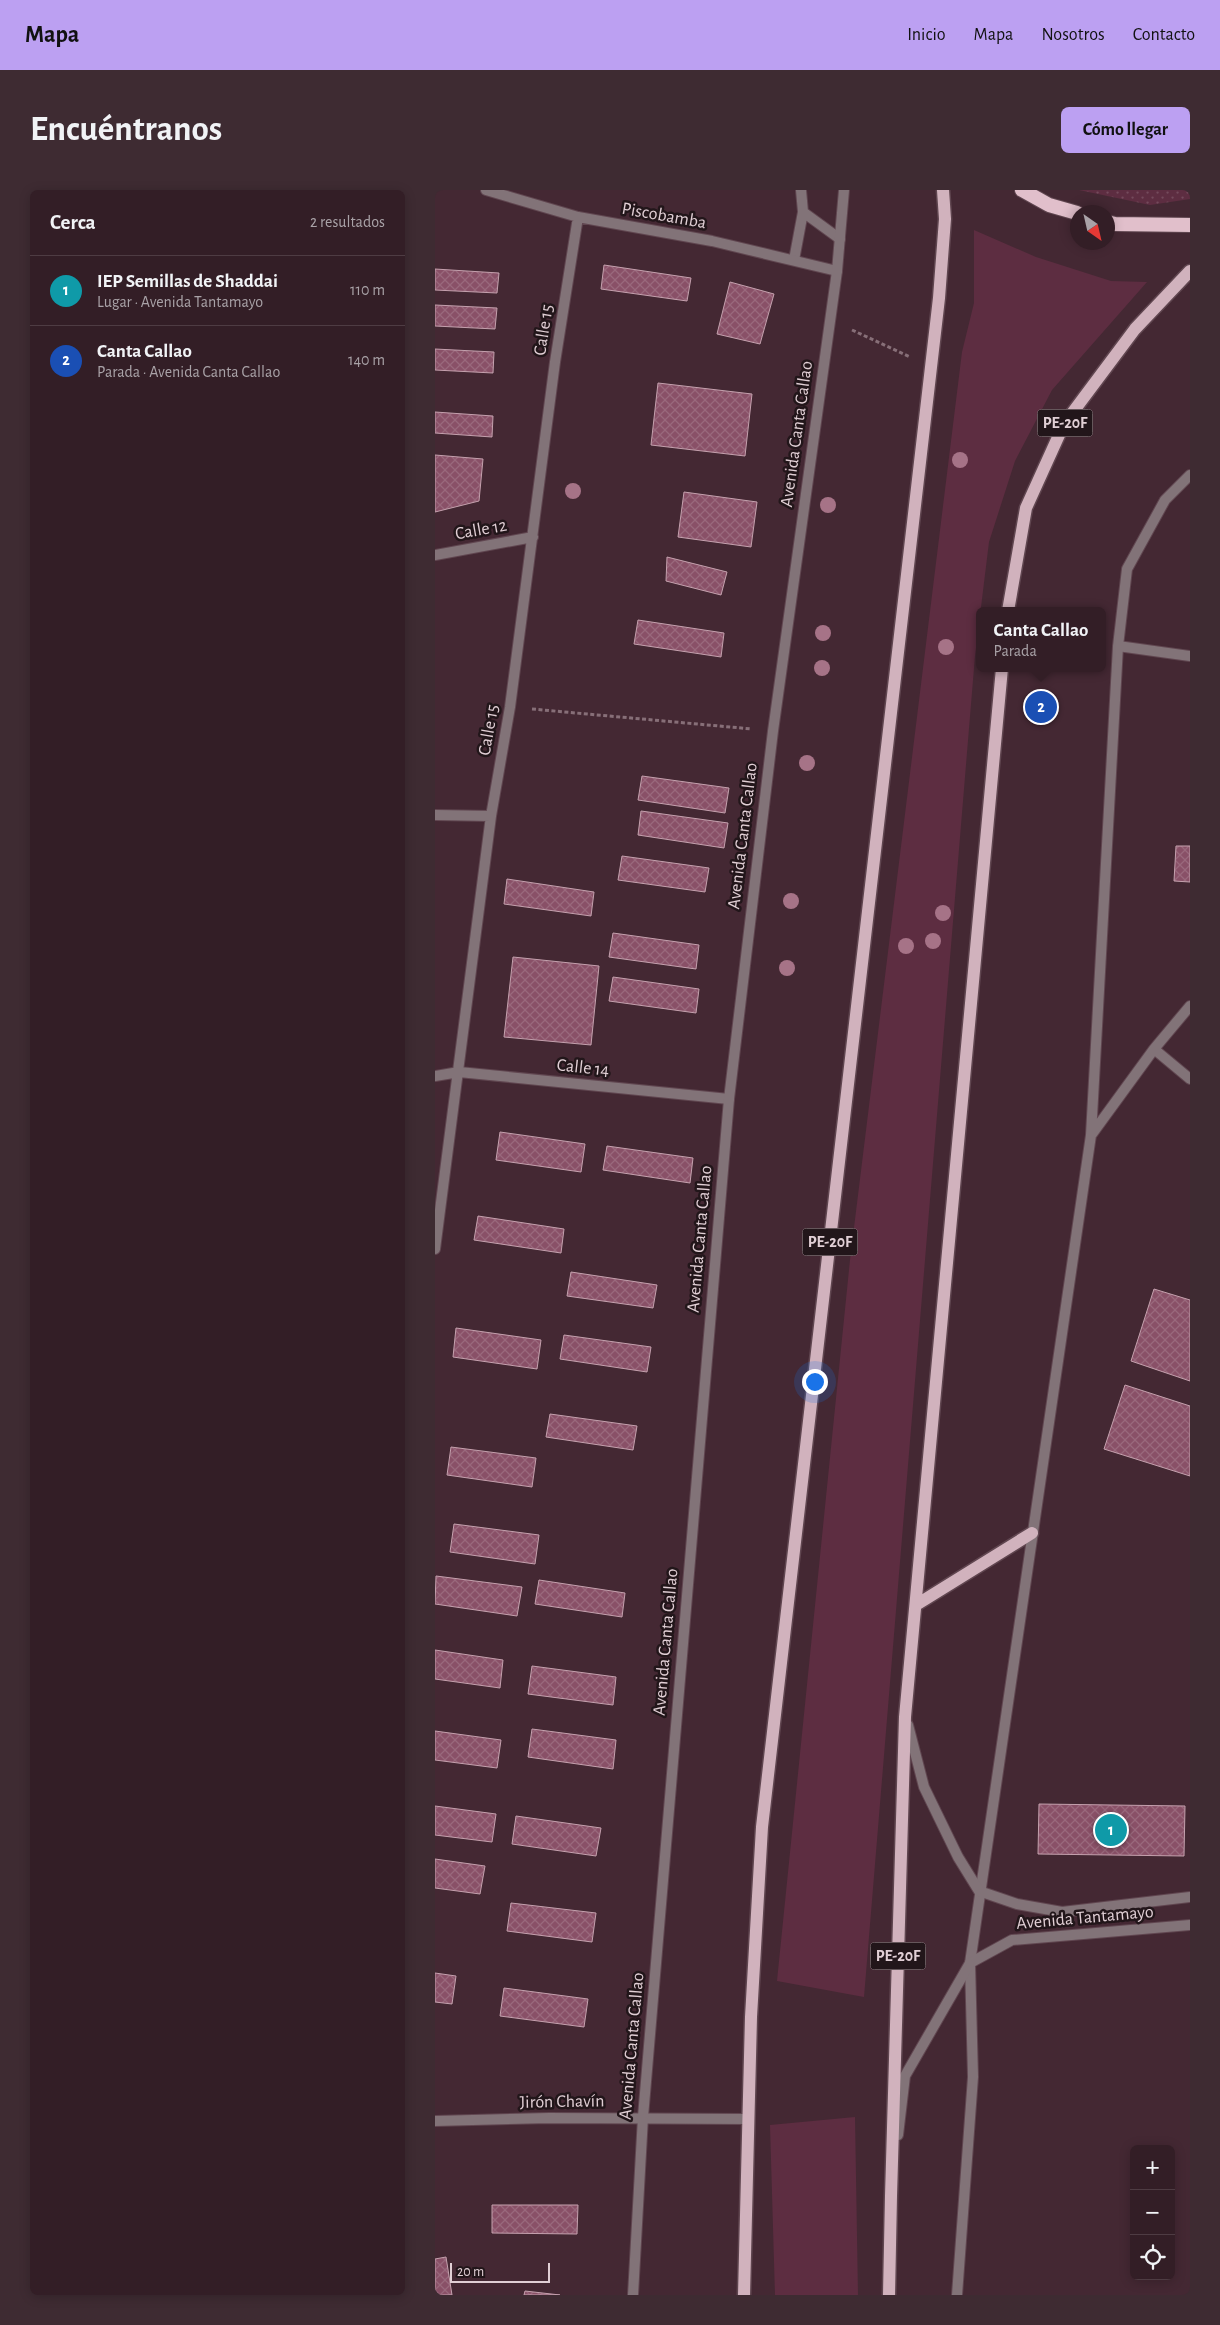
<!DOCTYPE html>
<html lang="es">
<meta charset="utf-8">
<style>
:root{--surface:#331e26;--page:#3e2b32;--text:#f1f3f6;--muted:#a9a2a7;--line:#4e3c43;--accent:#bca0f2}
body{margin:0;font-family:"Alegreya Sans",sans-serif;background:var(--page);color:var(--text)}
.controls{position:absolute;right:15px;bottom:15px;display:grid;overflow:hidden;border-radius:8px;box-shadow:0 2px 12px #0003}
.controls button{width:45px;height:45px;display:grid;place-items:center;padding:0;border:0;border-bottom:1px solid var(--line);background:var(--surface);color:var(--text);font:25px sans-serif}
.compass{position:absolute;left:635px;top:15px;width:45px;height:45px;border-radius:50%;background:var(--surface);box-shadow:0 2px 12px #0003;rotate:146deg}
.scale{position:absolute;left:15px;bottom:12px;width:100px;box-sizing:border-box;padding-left:5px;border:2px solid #e1cfd5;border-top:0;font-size:14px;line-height:18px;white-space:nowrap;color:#e1cfd5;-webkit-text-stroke:4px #22161a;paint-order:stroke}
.you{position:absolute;left:379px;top:1191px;width:18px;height:18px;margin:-12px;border:4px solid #fff;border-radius:50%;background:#1a73e8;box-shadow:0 0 0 8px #1a73e833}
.badge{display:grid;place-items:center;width:32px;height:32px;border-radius:50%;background:var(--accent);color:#fff;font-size:16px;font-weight:700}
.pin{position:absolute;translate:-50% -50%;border:2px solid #fff;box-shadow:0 1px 5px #0006}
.popup{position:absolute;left:541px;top:417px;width:130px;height:65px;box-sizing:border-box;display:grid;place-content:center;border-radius:8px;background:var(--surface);filter:drop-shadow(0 1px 4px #0005);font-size:16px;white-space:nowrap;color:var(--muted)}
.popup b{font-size:19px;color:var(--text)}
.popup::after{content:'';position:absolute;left:50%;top:100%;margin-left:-10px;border:10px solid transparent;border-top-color:var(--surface)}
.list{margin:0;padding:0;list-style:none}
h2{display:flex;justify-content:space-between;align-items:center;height:65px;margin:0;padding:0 20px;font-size:21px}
h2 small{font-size:16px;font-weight:400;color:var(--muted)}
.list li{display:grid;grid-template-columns:32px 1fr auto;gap:15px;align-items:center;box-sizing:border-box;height:70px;padding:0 20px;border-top:1px solid var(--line)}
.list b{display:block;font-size:19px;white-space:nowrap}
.list p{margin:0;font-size:16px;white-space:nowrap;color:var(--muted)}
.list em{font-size:16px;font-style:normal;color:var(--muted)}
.icon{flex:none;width:28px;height:28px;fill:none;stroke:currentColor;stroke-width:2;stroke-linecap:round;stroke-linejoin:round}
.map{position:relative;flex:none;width:755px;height:2105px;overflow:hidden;border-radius:8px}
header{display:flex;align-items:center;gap:30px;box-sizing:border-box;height:70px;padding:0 25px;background:var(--accent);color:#111}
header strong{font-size:24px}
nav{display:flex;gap:28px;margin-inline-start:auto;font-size:18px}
.intro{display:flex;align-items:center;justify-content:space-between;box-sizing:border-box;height:120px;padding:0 30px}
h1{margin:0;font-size:35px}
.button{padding:12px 22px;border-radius:8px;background:var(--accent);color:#111;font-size:18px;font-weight:700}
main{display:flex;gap:30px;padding:0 30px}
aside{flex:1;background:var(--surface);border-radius:8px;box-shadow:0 2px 12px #0003}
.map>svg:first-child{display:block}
.green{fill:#5d2d41}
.park{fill:url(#park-dots)}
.building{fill:url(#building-cross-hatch);stroke:#c5a1ae}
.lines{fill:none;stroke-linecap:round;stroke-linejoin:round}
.service-casing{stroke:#604650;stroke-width:12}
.minor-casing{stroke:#604650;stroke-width:12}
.tertiary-casing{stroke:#604650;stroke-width:12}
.primary-casing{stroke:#604650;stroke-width:15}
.trunk-casing{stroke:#604650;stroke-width:16}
.path{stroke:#876f78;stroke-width:3;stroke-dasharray:4 2.5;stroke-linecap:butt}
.service{stroke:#827378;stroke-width:10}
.minor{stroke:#827378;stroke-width:10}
.tertiary{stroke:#827378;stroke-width:10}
.primary{stroke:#d1b2bd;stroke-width:12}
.trunk{stroke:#e1bfcb;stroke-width:14}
.tree{fill:#a67387}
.labels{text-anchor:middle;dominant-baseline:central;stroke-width:5;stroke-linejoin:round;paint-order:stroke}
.shield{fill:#22161a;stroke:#a8989d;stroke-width:1}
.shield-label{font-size:16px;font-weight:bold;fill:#e1cfd5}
.street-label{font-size:18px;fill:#e1cfd5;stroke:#22161a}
</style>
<header>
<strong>Mapa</strong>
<nav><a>Inicio</a><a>Mapa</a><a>Nosotros</a><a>Contacto</a></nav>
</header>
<div class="intro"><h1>Encuéntranos</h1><a class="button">Cómo llegar</a></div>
<main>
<aside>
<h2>Cerca<small>2 resultados</small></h2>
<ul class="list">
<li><span class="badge" style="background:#0f9aa8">1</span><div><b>IEP Semillas de Shaddai</b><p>Lugar · Avenida Tantamayo</p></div><em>110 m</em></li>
<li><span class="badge" style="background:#1a4fb4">2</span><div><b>Canta Callao</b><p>Parada · Avenida Canta Callao</p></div><em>140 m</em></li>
</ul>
</aside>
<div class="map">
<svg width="755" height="2105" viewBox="0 0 755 2105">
<defs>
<pattern id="park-dots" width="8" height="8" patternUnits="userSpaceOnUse" patternTransform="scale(1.25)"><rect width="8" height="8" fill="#5d2d41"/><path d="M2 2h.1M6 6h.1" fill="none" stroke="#744a5c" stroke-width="1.8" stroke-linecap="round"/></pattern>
<pattern id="building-cross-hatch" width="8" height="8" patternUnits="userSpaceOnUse" patternTransform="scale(1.25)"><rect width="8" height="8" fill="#895067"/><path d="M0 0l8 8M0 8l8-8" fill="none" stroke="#99687c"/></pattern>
</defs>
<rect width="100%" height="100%" fill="#442833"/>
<!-- green -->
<path class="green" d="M539 40 601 67 676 91 712 92 617 200 580 271 554 352 540 466 429 1807 342 1791 415 1070 527 162 539 113Z
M420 1927 423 2105H340L335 1935Z"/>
<!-- park -->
<path class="park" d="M644 0H755V9L715 15Z"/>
<!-- building -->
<path class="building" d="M169 75 256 88 252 111 166 99Z
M0 79 64 83 62 103 0 100Z
M295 92 339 104 325 154 282 144Z
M0 115 62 118 60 139 0 136Z
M0 159 59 162 58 183 0 180Z
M223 193 317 204 310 266 216 255Z
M0 222 58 226 57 247 0 243Z
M0 265 48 269 44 311 0 322Z
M249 302 322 312 316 357 243 347Z
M232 367 292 382 286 405 231 391Z
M203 430 289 443 286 467 199 454Z
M207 586 294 598 290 623 203 610Z
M206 621 293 633 289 658 203 645Z
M741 656H755V692L739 691Z
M187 666 274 678 270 702 183 690Z
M72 689 159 702 156 726 69 714Z
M178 743 264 755 261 779 174 767Z
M78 767 164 776 156 855 69 847Z
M178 787 264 799 261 823 174 811Z
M65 942 150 954 146 982 61 970Z
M172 956 258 968 255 993 168 980Z
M43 1026 129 1039 126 1063 39 1050Z
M136 1082 222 1095 218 1118 132 1106Z
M719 1099 755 1110V1191L696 1171Z
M21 1138 106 1150 102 1179 18 1167Z
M129 1145 216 1157 212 1182 125 1169Z
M690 1195 755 1216V1286L669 1259Z
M115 1224 202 1236 198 1260 111 1247Z
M16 1257 101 1268 97 1297 12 1285Z
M19 1334 104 1345 100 1374 15 1362Z
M1 1386 87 1397 82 1426 0 1414Z
M104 1390 190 1403 187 1427 100 1414Z
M0 1460 68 1470 65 1498 0 1489Z
M97 1476 181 1487 178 1515 93 1504Z
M97 1539 181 1550 178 1579 93 1567Z
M0 1541 66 1550 62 1578 0 1570Z
M604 1614 750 1616 749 1666 603 1664Z
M0 1616 61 1624 57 1652 0 1645Z
M81 1626 166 1638 161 1666 77 1654Z
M0 1669 50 1676 45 1704 0 1698Z
M76 1713 161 1723 157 1752 72 1741Z
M0 1783 21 1786 17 1814 0 1812Z
M69 1798 153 1809 149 1837 65 1826Z
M57 2015H143L142 2044 57 2043Z
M11 2067 17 2105H0V2069Z
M90 2101 125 2105H89Z"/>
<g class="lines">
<!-- service casing -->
<g class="service-casing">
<path id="service" d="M366 0 368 22 405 49
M359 70 368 22"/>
</g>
<!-- minor casing -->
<g class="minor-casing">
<path id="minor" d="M51 0 143 27 277 51 402 81
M0 365 98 347
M683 456 755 466
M0 625 56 626
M719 859 755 889
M0 886 24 882 294 909
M657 944 719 859 755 816
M0 1059 56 626 75 517 120 172 143 27
M0 1931 114 1928 314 1929
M522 2105 538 1887 535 1773 656 945 683 456 692 379 730 310 755 285"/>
</g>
<!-- tertiary casing -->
<g class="tertiary-casing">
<path id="tertiary" d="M473 1535 489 1597 523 1667 544 1701 582 1714 627 1722 755 1707
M463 1945 470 1886 535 1773 577 1750 755 1735
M198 2105 208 1927 294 909 338 541 402 81 409 0"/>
</g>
<!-- primary casing -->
<g class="primary-casing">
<path id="primary" d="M573 421 591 318 629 234 700 139 755 81
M481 1415 597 1343
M309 2105 316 1827 327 1637 504 108 510 29 508 0
M454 2105 456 2006 470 1527 567 478"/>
</g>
<!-- trunk casing -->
<g class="trunk-casing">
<path id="trunk" d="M587 0 614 15 642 23
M672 32 680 34 755 35"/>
</g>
<!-- path -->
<path class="path" d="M417 140 475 167
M97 519 317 539"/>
<!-- service -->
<use href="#service" class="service"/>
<!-- minor -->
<use href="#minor" class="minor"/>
<!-- tertiary -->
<use href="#tertiary" class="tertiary"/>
<!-- primary -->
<use href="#primary" class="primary"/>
<!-- trunk -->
<use href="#trunk" class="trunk"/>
</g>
<!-- trees -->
<g class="tree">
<circle cx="525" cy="270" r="8"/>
<circle cx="138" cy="301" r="8"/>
<circle cx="393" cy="315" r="8"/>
<circle cx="388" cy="443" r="8"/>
<circle cx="511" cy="457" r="8"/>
<circle cx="387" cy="478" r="8"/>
<circle cx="372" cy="573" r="8"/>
<circle cx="356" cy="711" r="8"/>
<circle cx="508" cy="723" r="8"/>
<circle cx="498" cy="751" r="8"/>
<circle cx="471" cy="756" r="8"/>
<circle cx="352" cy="778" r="8"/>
</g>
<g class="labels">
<!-- shield labels -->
<g class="shield">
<rect x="602.5" y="219.5" width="55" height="27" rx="4"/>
<rect x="367.5" y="1038.5" width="55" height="27" rx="4"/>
<rect x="435.5" y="1752.5" width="55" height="27" rx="4"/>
</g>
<g class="shield-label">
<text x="630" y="233">PE-20F</text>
<text x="395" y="1052">PE-20F</text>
<text x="463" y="1766">PE-20F</text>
</g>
<!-- street labels -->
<g class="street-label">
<text transform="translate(229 26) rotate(10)">Piscobamba</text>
<text transform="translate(109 140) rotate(-81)">Calle 15</text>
<text transform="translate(362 244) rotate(-82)">Avenida Canta Callao</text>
<text transform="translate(46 340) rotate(-10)">Calle 12</text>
<text transform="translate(54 540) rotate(-80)">Calle 15</text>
<text transform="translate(308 646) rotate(-83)">Avenida Canta Callao</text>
<text transform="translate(148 878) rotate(6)">Calle 14</text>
<text transform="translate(265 1049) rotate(-85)">Avenida Canta Callao</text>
<text transform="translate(231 1452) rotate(-85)">Avenida Canta Callao</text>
<text transform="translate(650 1728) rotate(-5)">Avenida Tantamayo</text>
<text transform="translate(197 1856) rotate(-85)">Avenida Canta Callao</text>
<text transform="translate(127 1912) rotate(-1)">Jirón Chavín</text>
</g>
</g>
</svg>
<div class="controls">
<button>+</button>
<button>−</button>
<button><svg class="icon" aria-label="locate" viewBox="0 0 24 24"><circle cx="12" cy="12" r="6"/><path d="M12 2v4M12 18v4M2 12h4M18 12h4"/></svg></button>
</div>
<svg class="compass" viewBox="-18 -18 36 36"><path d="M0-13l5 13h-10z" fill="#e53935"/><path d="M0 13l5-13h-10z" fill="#a9a2a7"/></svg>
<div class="scale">20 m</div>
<div class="you"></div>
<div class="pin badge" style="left:676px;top:1640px;background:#0f9aa8">1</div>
<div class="pin badge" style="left:606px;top:517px;background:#1a4fb4">2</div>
<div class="popup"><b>Canta Callao</b>Parada</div>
</div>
</main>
